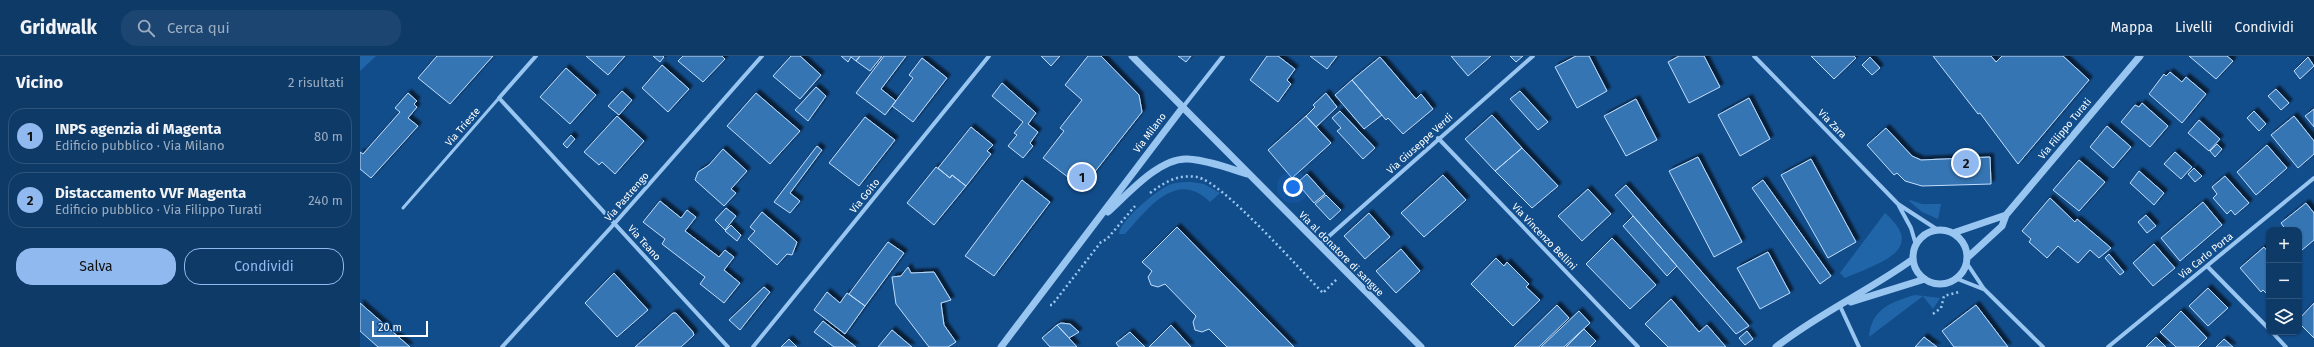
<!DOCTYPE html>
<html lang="it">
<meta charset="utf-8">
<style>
:root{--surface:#0e3a68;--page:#1c4571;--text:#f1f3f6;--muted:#9badc0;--line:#2e547c;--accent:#90b9f0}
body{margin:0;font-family:"Fira Sans",sans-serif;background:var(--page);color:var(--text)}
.controls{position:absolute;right:12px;bottom:12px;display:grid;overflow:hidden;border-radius:8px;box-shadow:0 1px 3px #0004}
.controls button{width:36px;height:36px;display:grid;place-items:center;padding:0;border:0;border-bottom:1px solid var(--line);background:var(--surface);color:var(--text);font:20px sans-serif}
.scale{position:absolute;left:12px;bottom:10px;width:56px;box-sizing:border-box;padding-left:4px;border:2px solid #fff;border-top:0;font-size:11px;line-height:14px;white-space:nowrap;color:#fff;-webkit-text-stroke:3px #124d8b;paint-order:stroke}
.you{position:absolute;left:933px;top:131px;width:14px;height:14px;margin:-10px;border:3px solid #fff;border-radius:50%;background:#1a73e8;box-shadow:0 0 0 6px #1a73e833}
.badge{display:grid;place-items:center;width:26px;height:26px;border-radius:50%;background:var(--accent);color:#111;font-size:13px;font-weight:700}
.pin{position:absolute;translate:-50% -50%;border:2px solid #fff;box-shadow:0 1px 4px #0006}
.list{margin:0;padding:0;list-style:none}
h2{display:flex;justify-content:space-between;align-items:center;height:52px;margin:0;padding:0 16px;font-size:17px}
h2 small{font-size:13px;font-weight:400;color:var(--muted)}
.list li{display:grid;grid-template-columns:26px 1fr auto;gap:12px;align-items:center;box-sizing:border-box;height:56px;margin:0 8px 8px;padding:0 8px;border:1px solid var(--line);border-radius:16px}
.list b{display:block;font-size:15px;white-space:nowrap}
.list p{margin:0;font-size:13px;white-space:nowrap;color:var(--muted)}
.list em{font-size:13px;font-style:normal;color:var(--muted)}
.actions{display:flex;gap:8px;padding:12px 16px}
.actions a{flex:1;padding:9px 0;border:1px solid var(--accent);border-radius:16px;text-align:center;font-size:14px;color:var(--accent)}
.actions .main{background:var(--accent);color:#111}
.icon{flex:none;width:22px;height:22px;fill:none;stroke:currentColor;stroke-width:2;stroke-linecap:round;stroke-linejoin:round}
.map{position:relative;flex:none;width:1954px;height:291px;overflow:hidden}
header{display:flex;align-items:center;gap:24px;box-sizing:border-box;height:56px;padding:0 20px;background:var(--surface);border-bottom:1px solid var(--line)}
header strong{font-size:19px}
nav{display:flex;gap:22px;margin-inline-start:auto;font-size:14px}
.search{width:280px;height:36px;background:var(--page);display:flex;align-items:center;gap:10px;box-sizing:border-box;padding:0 14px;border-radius:16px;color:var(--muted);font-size:15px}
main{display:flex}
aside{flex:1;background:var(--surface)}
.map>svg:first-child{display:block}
.green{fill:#2165a9}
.building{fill:#3674b3;stroke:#c0defc;filter:url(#shadow)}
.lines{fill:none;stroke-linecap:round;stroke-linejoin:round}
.path{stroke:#99c5f1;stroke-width:2.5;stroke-dasharray:2 3;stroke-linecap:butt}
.service{stroke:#99c5f1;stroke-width:3}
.minor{stroke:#99c5f1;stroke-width:4}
.tertiary{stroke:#99c5f1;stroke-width:7}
.labels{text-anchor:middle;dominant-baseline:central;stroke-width:4;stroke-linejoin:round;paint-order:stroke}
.street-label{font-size:10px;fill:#fff;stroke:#124d8b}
</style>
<header>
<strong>Gridwalk</strong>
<div class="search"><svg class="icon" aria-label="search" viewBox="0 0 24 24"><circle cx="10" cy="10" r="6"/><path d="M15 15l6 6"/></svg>Cerca qui</div>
<nav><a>Mappa</a><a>Livelli</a><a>Condividi</a></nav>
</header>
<main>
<aside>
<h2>Vicino<small>2 risultati</small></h2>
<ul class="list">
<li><span class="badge">1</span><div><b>INPS agenzia di Magenta</b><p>Edificio pubblico · Via Milano</p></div><em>80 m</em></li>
<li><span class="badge">2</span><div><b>Distaccamento VVF Magenta</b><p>Edificio pubblico · Via Filippo Turati</p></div><em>240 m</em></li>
</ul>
<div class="actions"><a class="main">Salva</a><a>Condividi</a></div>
</aside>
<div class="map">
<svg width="1954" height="291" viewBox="0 0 1954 291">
<defs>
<filter id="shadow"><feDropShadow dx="3.5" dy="-3.5" stdDeviation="1" flood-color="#0009"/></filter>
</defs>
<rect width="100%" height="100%" fill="#124d8b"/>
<!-- green -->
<path class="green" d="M0 0H16L0 15Z
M831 126 844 128 860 137 850 146C816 112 787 154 765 178H759C760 164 797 134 809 129 816 126 824 126 831 126Z
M1550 144 1562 148H1581L1578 163 1562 156 1549 145Z
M1525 157C1569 195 1516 208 1485 222L1480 217Z
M1555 239 1580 242 1573 253 1563 240 1509 281C1511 254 1530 246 1555 239Z"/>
<!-- building -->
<path class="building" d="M77 0H133L90 48 58 22Z
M226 0H265L248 19Z
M293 0H303L304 1 300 6Z
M323 0H362L365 3 343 26 318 5Z
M431 0H440L461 19 440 43 413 20Z
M481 0H500L496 5 491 1 488 6Z
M500 0H522L510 15 496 5Z
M524 0H546L521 33 536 45 525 59 496 37Z
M681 0H700L691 10Z
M728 0H741L779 39 782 56 722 132 683 102 704 75 700 72 722 44 705 29Z
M818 0H831L826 6Z
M907 0H918L935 13 927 24 931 28 918 46 890 24Z
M950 0H977L967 13Z
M1091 0H1131L1108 20Z
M1150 0H1163L1156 6Z
M1216 0H1229L1247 35 1217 52 1195 11Z
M1319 0H1344L1360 31 1329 47 1308 6Z
M1451 0H1494L1496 2 1474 23Z
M1573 0H1631L1636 6 1642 0H1703L1729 24 1658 108 1620 57 1618 58Z
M1829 0H1867L1873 5 1856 23Z
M1020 1 1056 43 1061 38 1073 53 1043 78 1028 62 1026 64 992 24Z
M1510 1 1520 12 1512 19 1502 9Z
M1948 1 1954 10 1940 23 1934 15Z
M562 2 587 22 553 66 532 50 553 22 549 19Z
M302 9 329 33 308 56 282 32Z
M206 12 236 39 210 68 180 41Z
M1810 16 1822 26 1826 21 1846 38 1822 67 1789 38 1804 18 1806 20Z
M992 24 1022 59 1004 73 975 39Z
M642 27 676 57 668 68 678 76 670 87 673 90 663 102 648 90 657 79 654 77 663 66 632 40Z
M456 31 466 40 448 65 435 54Z
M1916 33 1929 47 1921 54 1908 40Z
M262 35 272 44 259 59 248 50Z
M1160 35 1188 66 1178 74 1150 43Z
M48 37 57 45 54 48 57 51 48 62 58 70 11 122 0 113V96L3 98 40 56 35 52Z
M396 37 440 75 410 108 367 70Z
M966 37 977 51 956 71 946 60 955 51 953 49Z
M1389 42 1410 83 1380 100 1358 59Z
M1276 43 1297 84 1266 100 1244 60Z
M1782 47 1808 70 1790 91 1761 66 1775 49 1779 51Z
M1954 53V71L1945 60Z
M980 55 1015 92 1003 103 977 75 981 72 972 62Z
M1894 55 1906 68 1899 75 1887 62Z
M1132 59 1162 92 1135 115 1105 83Z
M257 60 284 85 255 118 242 106 239 109 224 96Z
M946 60 971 87 932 122 908 94Z
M1934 60 1954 85V98L1938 112 1911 79Z
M505 61 535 84 499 130 469 107Z
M1839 64 1860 83 1849 95 1828 77Z
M1747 70 1771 91 1753 112 1730 91Z
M611 71 633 89 627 95 631 98 606 130 592 119 590 122 578 112Z
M1526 72 1552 100 1561 104 1630 101 1631 128 1562 130 1545 125 1537 117 1534 119 1507 89Z
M211 79 215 83 207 92 203 88Z
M1857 88 1862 93 1855 101 1850 95Z
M1907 89 1927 112 1896 139 1877 116Z
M457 90 462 94 430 137 440 145 430 157 414 146Z
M1162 92 1198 130 1172 152 1135 115Z
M363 93 387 115 371 133 376 137 364 150 335 124 338 116 349 109Z
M1815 96 1832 111 1821 123 1804 108Z
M1338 101 1382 186 1354 201 1309 115Z
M1451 103 1496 186 1468 202 1421 119Z
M1719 104 1745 126 1719 155 1693 134Z
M576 111 590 122 592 119 606 130 574 169 547 147Z
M1834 112 1842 120 1835 126 1828 118Z
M1779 115 1804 137 1794 149 1770 127Z
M947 118 965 138 954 147 937 127Z
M1083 119 1106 144 1064 181 1041 157Z
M1865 120 1889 147 1875 159 1871 154 1867 158 1853 142 1857 138 1852 131Z
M662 124 690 146 634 220 605 200Z
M1403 124 1471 220 1460 228 1392 132Z
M1266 129 1389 270 1376 278 1255 139Z
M1228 133 1251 158 1222 185 1198 160Z
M966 139 981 154 970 164 955 148Z
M1690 142 1715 166 1717 163 1751 192 1739 202 1730 194 1718 207 1698 190 1687 202 1669 186 1671 183 1662 175Z
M300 145 321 162 327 154 336 161 325 175 359 201 365 194 374 201 364 214 380 227 364 247 340 228 345 221 302 188 305 183 283 166Z
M1843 146 1862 169 1820 205 1801 182Z
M1946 147 1954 157V184L1942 194 1939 190V174H1926L1921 167Z
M366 152 376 160 365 174 355 164Z
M402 156 437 186 432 199 427 198 417 209 388 183 395 175 390 171Z
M1009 157 1030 181 1005 203 984 180Z
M1786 159 1796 170 1787 177 1778 166Z
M1273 160 1317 210 1307 220 1263 170Z
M371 169 381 179 377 185 365 175Z
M817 171 934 291H867L849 273 842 276 835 274 833 266 836 260 805 228 798 231 791 229 788 221 792 215 782 206Z
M1252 182 1296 229 1270 253 1226 208Z
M528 186 544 197 505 250 489 238Z
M1794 188 1815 212 1793 230 1773 207Z
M1904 191 1909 197 1908 239 1903 234 1901 236 1880 212Z
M1041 193 1060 215 1036 237 1016 215Z
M1408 196 1430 237 1400 253 1377 212Z
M1749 198 1764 216 1760 219 1745 202Z
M1136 202 1144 210 1147 206 1169 228 1166 231 1180 244 1153 270 1111 228Z
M548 211 551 217 574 216 591 244 581 247 584 269 596 286 588 291H569L536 248 532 221 541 220Z
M254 217 288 254 257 281 225 247Z
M404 231 410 236 380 274 369 264Z
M1848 232 1868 252 1848 270 1829 250Z
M467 236 480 247 487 237 505 250 485 278 454 254Z
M1311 243 1339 276 1347 269 1366 291H1308L1285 268Z
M0 247 50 291H18L0 275Z
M1954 247V282L1939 267V263Z
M1197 249 1209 262 1179 291H1154Z
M1616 249 1648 291H1594L1582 275Z
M1219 255 1230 267 1204 291H1181Z
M1821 255 1847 282 1838 291H1816L1800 276Z
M313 257H316L333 276 334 279 321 291H275Z
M463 265 496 291H474L454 276Z
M701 267 710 268 719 276 709 282 697 269Z
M697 269 709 282 717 291H690L682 282Z
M811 269 831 291H789Z
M1224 273 1236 285 1230 291H1206Z
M532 274 552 291H518Z
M1387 275 1393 283 1385 289 1379 282Z
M770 276 785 291H759L756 287Z
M1564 281 1577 291H1555Z
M1796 281 1806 291H1786Z
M429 283 437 291H421Z
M1864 283 1873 291H1856Z"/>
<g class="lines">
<!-- path -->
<path class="path" d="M790 137C805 126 818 118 837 121 863 126 940 214 963 237L977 223
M690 249H692L741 186 747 183 775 150
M1573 258 1581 252 1584 240 1599 236"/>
<!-- service -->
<path class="service" d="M43 152 139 42"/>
<!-- minor -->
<path class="minor" d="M176 0 139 42 368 291
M1394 0 1538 148 1578 174
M823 51 863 0
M1078 82 1278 291
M1539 150 1551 172 1556 189
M959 189 1173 0
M1606 206 1624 233 1683 291
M1847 210 1909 273
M1595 222 1623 233
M1480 250 1499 291
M1912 276 1926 291
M142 291 255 167 402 0
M393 291 629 0
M1748 291 1954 122"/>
<!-- tertiary -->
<path class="tertiary" d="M772 0 1061 291
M748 156C768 138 799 102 827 103 847 104 868 112 887 118
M1553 201a27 27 0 1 1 54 0a27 27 0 1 1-54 0Z
M1593 177 1646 159
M1607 202 1642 170 1646 159 1780 0
M1491 246 1565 223
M641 291 823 51
M1416 291C1459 257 1509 235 1553 203"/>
</g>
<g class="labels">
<!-- street labels -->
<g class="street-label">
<text transform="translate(1472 68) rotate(46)">Via Zara</text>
<text transform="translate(103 71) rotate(-49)">Via Trieste</text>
<text transform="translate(1705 73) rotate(-50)">Via Filippo Turati</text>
<text transform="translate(790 77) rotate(-53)">Via Milano</text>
<text transform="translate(1060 88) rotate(-42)">Via Giuseppe Verdi</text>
<text transform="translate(505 140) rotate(-51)">Via Goito</text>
<text transform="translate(267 141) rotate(-49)">Via Pastrengo</text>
<text transform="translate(1184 181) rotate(46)">Via Vincenzo Bellini</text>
<text transform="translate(284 187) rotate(48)">Via Teano</text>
<text transform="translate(981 198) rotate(45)">Via al donatore di sangue</text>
<text transform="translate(1846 200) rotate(-39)">Via Carlo Porta</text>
</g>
</g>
</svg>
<div class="controls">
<button>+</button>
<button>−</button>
<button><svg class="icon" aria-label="layers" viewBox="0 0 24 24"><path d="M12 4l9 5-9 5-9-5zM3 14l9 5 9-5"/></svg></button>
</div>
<div class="scale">20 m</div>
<div class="you"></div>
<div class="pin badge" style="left:722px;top:121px">1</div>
<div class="pin badge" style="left:1606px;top:107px">2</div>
</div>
</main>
